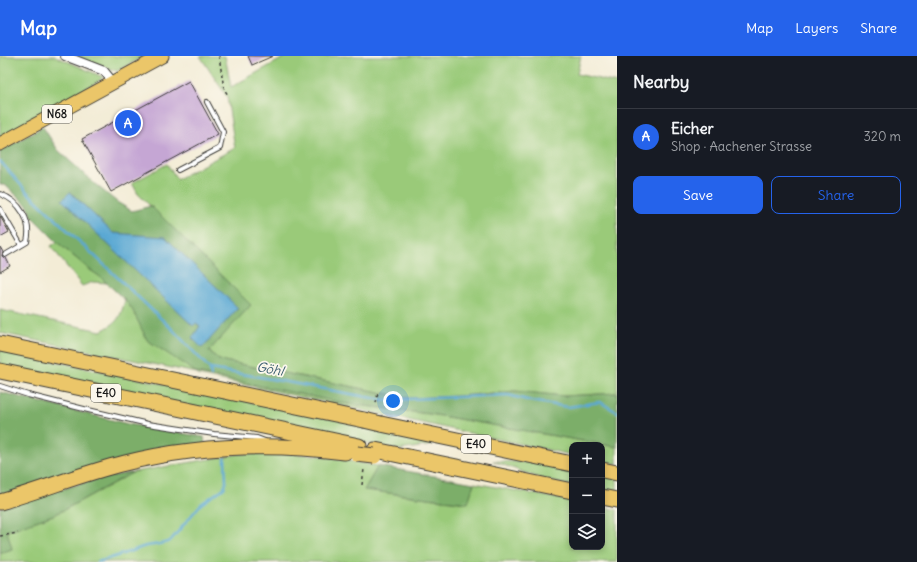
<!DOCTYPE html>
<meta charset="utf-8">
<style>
:root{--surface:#171b24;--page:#20242c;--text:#f1f3f6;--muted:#9ea1a6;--line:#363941;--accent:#2563eb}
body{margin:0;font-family:Delius,sans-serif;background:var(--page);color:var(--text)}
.controls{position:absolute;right:12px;bottom:12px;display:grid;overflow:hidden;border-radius:8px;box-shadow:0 2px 6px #0003}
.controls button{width:36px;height:36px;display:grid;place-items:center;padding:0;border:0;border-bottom:1px solid var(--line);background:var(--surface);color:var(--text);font:20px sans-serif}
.you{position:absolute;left:393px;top:345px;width:14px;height:14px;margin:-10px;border:3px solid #fff;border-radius:50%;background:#1a73e8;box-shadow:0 0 0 6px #1a73e833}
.badge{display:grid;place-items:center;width:26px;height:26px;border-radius:50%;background:var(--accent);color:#fff;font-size:13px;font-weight:700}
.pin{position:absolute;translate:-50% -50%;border:2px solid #fff;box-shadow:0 1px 4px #0006}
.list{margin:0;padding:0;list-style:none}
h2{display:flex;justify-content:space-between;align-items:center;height:52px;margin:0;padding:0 16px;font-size:17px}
h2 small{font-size:13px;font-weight:400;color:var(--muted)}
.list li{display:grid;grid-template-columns:26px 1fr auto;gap:12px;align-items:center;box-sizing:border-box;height:56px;padding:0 16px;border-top:1px solid var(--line)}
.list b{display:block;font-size:15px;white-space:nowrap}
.list p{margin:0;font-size:13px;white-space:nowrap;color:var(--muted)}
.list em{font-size:13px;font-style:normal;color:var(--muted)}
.actions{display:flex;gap:8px;padding:12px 16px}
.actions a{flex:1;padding:9px 0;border:1px solid var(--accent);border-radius:8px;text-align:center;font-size:14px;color:var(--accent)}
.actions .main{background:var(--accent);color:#fff}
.icon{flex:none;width:22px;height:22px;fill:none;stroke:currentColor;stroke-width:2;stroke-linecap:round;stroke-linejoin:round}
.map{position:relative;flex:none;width:617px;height:506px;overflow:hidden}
header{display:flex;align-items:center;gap:24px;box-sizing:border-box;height:56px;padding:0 20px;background:var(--accent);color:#fff}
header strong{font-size:19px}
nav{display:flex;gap:22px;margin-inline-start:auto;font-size:14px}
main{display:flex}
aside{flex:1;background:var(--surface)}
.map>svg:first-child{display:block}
.green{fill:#9aca79;stroke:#5b734a}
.forest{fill:#7bae69;stroke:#4c6542;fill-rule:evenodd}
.water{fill:#5aa8d3;stroke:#3b6278}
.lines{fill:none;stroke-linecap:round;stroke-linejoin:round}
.stream{stroke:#5aa8d3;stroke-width:2.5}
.building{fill:#c5a6d4}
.lane-casing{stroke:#3c3b38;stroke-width:6}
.street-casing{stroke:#3c3b38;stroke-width:10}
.primary-casing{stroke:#3c3b38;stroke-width:15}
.highway-casing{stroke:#3c3b38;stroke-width:17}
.path{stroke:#3c3b38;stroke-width:1.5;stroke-dasharray:3 3;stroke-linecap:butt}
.lane{stroke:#fff;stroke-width:4}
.street{stroke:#fff;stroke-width:8}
.primary{stroke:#ebc669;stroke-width:13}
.highway{stroke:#ebc669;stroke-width:15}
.highway-bridge-casing{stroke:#3c3b38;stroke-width:17;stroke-linecap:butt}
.highway-bridge{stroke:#ebc669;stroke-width:15}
.labels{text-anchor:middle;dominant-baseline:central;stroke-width:3.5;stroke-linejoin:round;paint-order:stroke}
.shield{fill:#fbf7ec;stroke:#5f5e5a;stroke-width:1}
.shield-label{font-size:11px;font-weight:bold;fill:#1c1c1c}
.water-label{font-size:13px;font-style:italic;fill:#385b6e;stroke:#fbf7ec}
</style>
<header>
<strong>Map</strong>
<nav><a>Map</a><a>Layers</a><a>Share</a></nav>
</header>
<main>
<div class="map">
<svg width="617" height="506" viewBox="0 0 617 506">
<rect width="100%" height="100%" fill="#fbf7ec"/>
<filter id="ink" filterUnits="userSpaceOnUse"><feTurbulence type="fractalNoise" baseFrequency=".025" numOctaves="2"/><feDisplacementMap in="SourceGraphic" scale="8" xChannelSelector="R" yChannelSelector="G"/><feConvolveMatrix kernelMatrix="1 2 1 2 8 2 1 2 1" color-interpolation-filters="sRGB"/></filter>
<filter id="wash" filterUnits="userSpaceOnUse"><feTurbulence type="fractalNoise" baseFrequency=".012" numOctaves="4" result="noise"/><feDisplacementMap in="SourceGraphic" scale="16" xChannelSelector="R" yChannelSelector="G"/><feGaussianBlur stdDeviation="0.9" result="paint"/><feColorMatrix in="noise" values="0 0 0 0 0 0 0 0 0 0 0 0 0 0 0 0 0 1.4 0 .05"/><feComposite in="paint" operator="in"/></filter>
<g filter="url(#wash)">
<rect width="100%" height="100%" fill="#f3ecd6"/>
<!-- green -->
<path class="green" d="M0 0H55L103 21 100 24 0 83Z
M74 0H144L117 15Z
M200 0H225L231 31 287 0H581L577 18 617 27V337L564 340 515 335 459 340 409 342 219 304 209 295 188 188 138 138 132 127 167 108 177 123 235 92 227 41Z
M57 186 90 214 99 219 107 227 93 226 82 230 51 190Z
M125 244 132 253 197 317 348 348 430 358 617 391V408L602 405V389H572V399L198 319 197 317 0 277V254L101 275C118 266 120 263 125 244Z
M0 294 390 375 433 389 399 394 0 310Z
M278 397 315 399 378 410 365 434 467 447 474 427 572 445V491H602V451L617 454V506H0V497L12 493 6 475 56 458 134 416 239 398Z
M493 405 545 407 572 413V430L545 424Z
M602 419 617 422V439L602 436Z"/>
<!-- forest -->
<path class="forest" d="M43 71 58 94 95 128 117 146 132 155 151 150 251 249 209 295 219 304 409 342 459 340 515 335 564 340 617 337V391L430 358 348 348 197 317 147 284 132 253 125 244 99 220 90 214 57 186 32 161 28 150 5 129H0V95ZM70 136 113 177 238 253 200 271 196 267 193 270Z
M0 336 128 368 204 381 205 388 0 440Z
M378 410 474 427 468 447 364 434Z
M134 416 56 458 7 475 12 493 0 497V452L96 423Z"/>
<!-- water -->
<path class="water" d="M70 136 113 177 165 181 238 252 202 292 192 282 200 270 196 267 193 270 62 144Z"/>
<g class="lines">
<!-- stream -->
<path class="stream" d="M0 105 27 136 172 273 210 313 260 321 383 344 508 339 531 345 568 351 600 346 617 356
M210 313 211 320
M97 506C114 502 130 495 146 490 155 488 164 489 171 484L201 448 224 432 226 427 225 402"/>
</g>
<g id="blocks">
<!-- building -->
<path class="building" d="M248 0H273L252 9Z
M189 25 218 78 111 136 82 83Z
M0 160 9 176 0 181Z
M0 191 3 196 2 200 6 202 10 210 0 216Z"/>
</g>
</g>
<g filter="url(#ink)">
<use href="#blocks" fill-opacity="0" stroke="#3c3b38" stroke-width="1"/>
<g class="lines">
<!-- lane casing -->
<g class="lane-casing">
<path id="lane" d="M178 114 220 92 223 76 207 46
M0 138C20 145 32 165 27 186L5 199
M0 153 21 189
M0 330 28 339 84 353 148 368 214 378 257 382 265 385"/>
</g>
<!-- street casing -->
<g class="street-casing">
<path id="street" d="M65 0 104 15 113 26"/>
</g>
<!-- primary casing -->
<g class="primary-casing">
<path id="primary" d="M0 88 162 0"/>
</g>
<!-- highway casing -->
<g class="highway-casing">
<path id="highway" d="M0 288 364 364
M0 315 359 390
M381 368 572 408
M375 394 572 435
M602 414 617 417
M602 441 617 444
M0 446C42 434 83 417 125 407 197 389 272 387 345 396"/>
</g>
<!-- path -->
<path class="path" d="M219 0 224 33 228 39
M376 347 378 337
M362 429 364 413
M0 480 18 477"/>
<!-- lane -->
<use href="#lane" class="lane"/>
<!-- street -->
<use href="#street" class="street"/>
<!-- primary -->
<use href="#primary" class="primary"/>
<!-- highway -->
<use href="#highway" class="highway"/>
<!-- highway-bridge casing -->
<g class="highway-bridge-casing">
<path id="highway-bridge" d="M364 364 381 368
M357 398 374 400"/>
</g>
<!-- highway-bridge -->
<use href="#highway-bridge" class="highway-bridge"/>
</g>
</g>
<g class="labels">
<!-- shield labels -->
<g class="shield">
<rect x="42" y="49" width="30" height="18" rx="3"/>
<rect x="91" y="328" width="30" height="18" rx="3"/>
<rect x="461" y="379" width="30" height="18" rx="3"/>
</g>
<g class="shield-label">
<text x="57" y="58">N68</text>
<text x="106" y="337">E40</text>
<text x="476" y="388">E40</text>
</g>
<!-- water labels -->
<g class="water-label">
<text transform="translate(270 313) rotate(10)">Göhl</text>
</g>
</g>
</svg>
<div class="controls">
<button>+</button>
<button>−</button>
<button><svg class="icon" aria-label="layers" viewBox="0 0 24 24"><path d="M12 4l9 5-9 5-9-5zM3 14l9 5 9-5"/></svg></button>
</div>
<div class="you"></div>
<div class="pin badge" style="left:128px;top:67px">A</div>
</div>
<aside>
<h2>Nearby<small></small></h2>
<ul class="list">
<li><span class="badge">A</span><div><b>Eicher</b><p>Shop · Aachener Strasse</p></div><em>320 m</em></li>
</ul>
<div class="actions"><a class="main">Save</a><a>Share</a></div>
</aside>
</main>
